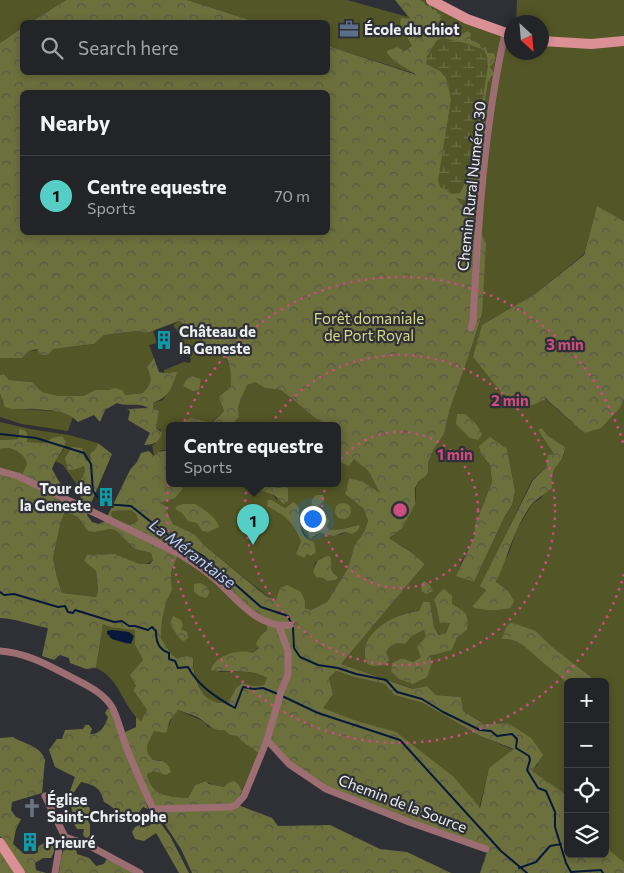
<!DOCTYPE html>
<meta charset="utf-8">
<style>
:root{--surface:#232428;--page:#2f3034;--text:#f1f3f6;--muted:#a3a4a8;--line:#404145;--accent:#55cec6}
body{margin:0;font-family:Commissioner,sans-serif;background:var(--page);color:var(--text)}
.controls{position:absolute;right:15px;bottom:15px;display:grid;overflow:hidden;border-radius:8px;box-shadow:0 2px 8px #0003}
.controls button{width:45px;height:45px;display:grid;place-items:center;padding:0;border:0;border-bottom:1px solid var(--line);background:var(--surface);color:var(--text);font:25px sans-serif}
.compass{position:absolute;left:504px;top:15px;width:45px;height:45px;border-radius:50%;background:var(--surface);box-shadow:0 2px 8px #0003;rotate:154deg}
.you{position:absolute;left:312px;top:518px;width:18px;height:18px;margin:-12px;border:4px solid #fff;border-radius:50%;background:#1a73e8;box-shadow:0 0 0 8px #1a73e833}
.badge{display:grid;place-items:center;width:32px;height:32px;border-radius:50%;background:var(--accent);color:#111;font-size:16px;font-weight:700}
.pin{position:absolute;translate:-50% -41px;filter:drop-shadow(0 1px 2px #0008)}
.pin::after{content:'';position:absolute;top:26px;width:18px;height:15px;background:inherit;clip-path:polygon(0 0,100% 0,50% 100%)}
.popup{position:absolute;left:166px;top:422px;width:175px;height:65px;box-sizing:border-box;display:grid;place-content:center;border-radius:8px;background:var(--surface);filter:drop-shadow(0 1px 4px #0005);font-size:16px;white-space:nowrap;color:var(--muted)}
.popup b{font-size:19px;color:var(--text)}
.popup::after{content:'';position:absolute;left:50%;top:100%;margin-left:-10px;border:10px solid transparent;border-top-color:var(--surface)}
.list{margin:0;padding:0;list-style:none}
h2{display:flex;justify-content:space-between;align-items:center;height:65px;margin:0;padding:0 20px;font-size:21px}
h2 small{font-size:16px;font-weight:400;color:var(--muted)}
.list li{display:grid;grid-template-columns:32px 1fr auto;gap:15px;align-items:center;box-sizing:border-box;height:80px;padding:0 20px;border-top:1px solid var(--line)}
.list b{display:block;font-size:19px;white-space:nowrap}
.list p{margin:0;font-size:16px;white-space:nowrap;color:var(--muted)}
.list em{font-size:16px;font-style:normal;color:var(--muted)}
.icon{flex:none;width:28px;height:28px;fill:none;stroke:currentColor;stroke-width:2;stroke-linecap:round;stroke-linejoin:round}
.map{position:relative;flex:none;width:624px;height:873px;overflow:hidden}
.search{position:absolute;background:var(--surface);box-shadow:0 2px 8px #0003;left:20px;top:20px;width:310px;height:55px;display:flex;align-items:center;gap:12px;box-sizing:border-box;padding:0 18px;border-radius:8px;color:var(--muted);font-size:19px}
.panel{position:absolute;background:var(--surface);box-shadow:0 2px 8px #0003;left:20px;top:90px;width:310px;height:145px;border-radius:8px}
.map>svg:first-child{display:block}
.grass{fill:#535626;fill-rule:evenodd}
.forest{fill:url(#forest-crowns);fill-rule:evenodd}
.wetland{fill:url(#wetland-marsh)}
.water{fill:url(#water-ripples)}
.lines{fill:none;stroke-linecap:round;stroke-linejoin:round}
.stream{stroke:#08183b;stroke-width:2}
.street{stroke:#9d6e71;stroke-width:7}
.secondary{stroke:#da9095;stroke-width:10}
.ring{fill:none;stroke:#cc4d80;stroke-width:2.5;stroke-dasharray:2.5 5}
.labels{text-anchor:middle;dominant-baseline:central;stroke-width:4.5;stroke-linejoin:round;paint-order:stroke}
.poi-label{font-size:15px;font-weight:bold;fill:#ecedf0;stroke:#2f3035;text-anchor:start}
.street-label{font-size:15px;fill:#ecedf0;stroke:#2f3035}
.park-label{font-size:15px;fill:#d4da8a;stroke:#2f3035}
.water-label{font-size:16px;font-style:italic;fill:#b9cef7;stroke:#2f3035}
.centre{fill:#cc4d80;stroke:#2f3035;stroke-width:2.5}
.ring-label{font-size:15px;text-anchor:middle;font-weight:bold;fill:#cc4d80;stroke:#2f3035;stroke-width:4.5;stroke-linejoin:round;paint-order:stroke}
</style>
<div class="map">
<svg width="624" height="873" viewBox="0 0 624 873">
<defs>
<pattern id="forest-crowns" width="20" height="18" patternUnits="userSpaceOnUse" patternTransform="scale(1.25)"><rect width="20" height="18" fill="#6c703d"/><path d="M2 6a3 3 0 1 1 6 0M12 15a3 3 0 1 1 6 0" fill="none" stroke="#585943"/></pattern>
<pattern id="wetland-marsh" width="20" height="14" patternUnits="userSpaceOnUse" patternTransform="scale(1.25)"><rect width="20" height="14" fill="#535626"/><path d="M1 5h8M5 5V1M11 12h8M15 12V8" fill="none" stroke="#6c6f46"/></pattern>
<pattern id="water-ripples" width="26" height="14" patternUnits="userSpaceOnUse" patternTransform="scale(1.25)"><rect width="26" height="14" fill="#08183b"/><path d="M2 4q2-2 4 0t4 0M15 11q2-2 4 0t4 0" fill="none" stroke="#2c3a58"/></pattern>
</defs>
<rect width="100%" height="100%" fill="#2f3035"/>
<!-- grass -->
<path class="grass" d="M0 0H66L31 22H22V28L0 43Z
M187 0H347L408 17 395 0 410 18 412 46 404 51 390 50 422 75 429 78 471 198 480 180 485 148 481 147 483 136 482 132 486 126 484 114 486 95 488 81 492 77 490 68 493 53H488L486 47 481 48 480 44 455 32 439 29 437 26 440 21 437 13 428 4 425 5 424 2 420 0H425L446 13 511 39 512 52H542V22H516L517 0H624V221L597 207 584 254 535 294 482 325 545 399 584 433 620 408 624 399V862L611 853 605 840V682H594L591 677 550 645 536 631 502 639C520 638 529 650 541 661 551 669 561 674 568 685V796L531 771 538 764 508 723 484 724 463 711 461 697 436 695 427 686 414 689 341 664 425 564 410 551 389 538C397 528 408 517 414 505 419 494 410 486 425 477L428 463 434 449 444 434 450 409 471 349 482 314 474 219 456 198 437 187 429 78 328 46V22H256ZM542 428 548 436 565 447 564 455 558 463 541 498 532 504 517 529 509 553 502 565 496 583 472 608 486 590 481 586 532 480 546 468 554 454 539 430ZM507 449 515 491 512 505 505 516 474 582 457 576 461 563 475 535V525L492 482 490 465 481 454ZM434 600C460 605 457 607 467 630L457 638 452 650 430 656 432 663 426 677 413 683 392 663 402 658 413 662 421 657V641L427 636 425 630 412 636 405 644 397 643 389 648 386 652 367 664 364 652 366 644 381 626 398 616 410 612 420 611 430 602 434 627 440 635 446 633 450 623 439 611Z
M179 321 199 333 206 347 220 351 231 367V387L224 411 211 423 178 424 175 426H169V450H162L154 456 152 445 155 444 161 430 156 428 159 411 153 408V403L163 400 174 382 170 372 164 374V370L184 362 190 363 191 359 181 337 173 325Z
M137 331 147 333 153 331 157 343 149 345 154 358 147 367C152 380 152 382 143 393L125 395 109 390H95L83 396H59L42 392 32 382 9 380 4 374 0 375V358H22L29 351 80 346 94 344 104 335Z
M255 381 265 388 281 390 325 426H231L239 417 238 407 247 385Z
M0 393 2 394V401L12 409 57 411 73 417 68 431 22 424 0 417Z
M0 422 30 429 69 435 98 443 92 460 86 461 84 451 76 468 84 466C86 477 80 479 80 489L63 465 55 461 64 449 53 438 45 443 27 442 19 429 18 439 0 440Z
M337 439 340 462 354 459 369 472 381 494 362 481 349 478 345 494 363 508 368 521 364 532 355 544 348 568 327 602 311 610 305 608V601L276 600 266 595 205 546 194 534 173 524 168 514 166 506 159 503 175 498 183 489 182 484H238L240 486H248L256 491 261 484H337ZM266 486 280 488 284 486 277 500ZM272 500 285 508 291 506 299 507 300 526 309 541 301 542 295 527ZM319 524 327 526 328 530 343 529 358 525 340 535 335 534 333 536 320 533 314 537 311 526ZM322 557 331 572 338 577 336 580 327 581 313 572 315 563Z
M5 447C15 449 25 454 27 464L22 474 0 468V449Z
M112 510H131L136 514 138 521 130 525 113 518 111 515Z
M65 512 78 517 85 525 115 530 135 549 151 553 153 560C142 571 127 558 115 555 104 552 94 556 84 561L96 571 98 591 96 597 62 593 57 577 53 558 61 521Z
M178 555 192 563 266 622 267 630 260 636 259 647 252 653 231 654 219 672C235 671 253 670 267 678L264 685 253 686 242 683 236 688 229 701C204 711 193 678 193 658L187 656 176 658 171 654 161 638 162 620 166 603 172 590 171 572Z
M103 624 136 630 135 645 143 660 136 686 133 690 147 710 141 721C122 707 121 679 96 668ZM111 630 125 631 133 635 127 644 112 639Z
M336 671 354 677 385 684 394 695 423 703 480 736 514 750 489 768 479 809 454 777 357 721 322 708 333 694 329 678Z
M178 710 203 721 208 727 224 730 230 735 237 736C243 744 251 746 258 753L242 791 239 785C228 787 215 788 206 781L195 785 188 798C170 797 151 796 147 774L153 771 161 760H153C142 747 149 744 154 731L169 726 172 716Z"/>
<!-- forest -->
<path class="forest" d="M66 0H187L256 22H31Z
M395 0H420L424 2 425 5 430 4 432 9 436 10 437 13 442 15 441 19 437 26 439 29H448L460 35 468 31 471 34 470 39 480 44 481 48 486 47 488 53H493L495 55V61L490 67 494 73 488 82 486 95 484 114 486 126 482 132 483 136 481 146 489 152C486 168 479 183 471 198L465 200 456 198 474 219 486 243 482 314 471 349 450 409 444 434 434 449 428 463V472L425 477 419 481 415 488V504L402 528 389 538 411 552 425 564 341 664 413 689 427 686 436 695 461 697 463 711 484 724 508 723 531 738 543 755 532 771 568 796V854H605V840L611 852 624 862V873H480L488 849 381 809 328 788 287 759 269 742 289 675 281 628 296 624 269 621 247 608 199 564 107 517 130 470 137 462 141 453 149 451 154 456 158 452 169 450V484H182L183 489 175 498 160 503 166 506 168 514 173 524 194 534 205 546 266 596 276 600 280 588 287 585 301 592 305 601V608L311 610 327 602 348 568 355 544 364 532 368 521 363 508 345 494 349 478 362 481 380 493 369 472 354 459 349 466 340 462 337 426H325L281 390 265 388 255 382 247 385 238 407 239 417 231 426H175L191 418 212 423 224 411 219 397 231 387C231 364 231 355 206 347L199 333 179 321 147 333 137 331 104 335 94 344 53 349 48 355H41L37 349 29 351 22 358H0V43L22 28V72H328V46L417 75 394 61 387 53V51L397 47 404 51 412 46 400 23 401 18 410 19V18ZM22 92H328V232H22ZM131 510 136 514 138 521 130 525 113 518 111 515 112 511ZM336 671 354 677 385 684 394 695 423 703 480 736 514 749 489 768 480 808 454 777 396 732 357 721 323 708 333 694 329 678Z
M597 206 624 221V399L620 408 601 428 584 433 546 399 525 408 502 393 473 357 482 325 535 294 584 255Z
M154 358 159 372C165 374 170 372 177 372 172 388 169 397 153 403V408L159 411 156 428 162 433C159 443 153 445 144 445L150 433 128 420 130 411 127 409 148 408C140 402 127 407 117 403L105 410 100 422 94 415 78 422C63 406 32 410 12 409L5 407 0 393V375L4 374 9 380 32 382 42 392 59 396H83L95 390H109L115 388 122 390 125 395 143 393C152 382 152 380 147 367Z
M192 376 201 379 199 390 193 391 183 386 187 379Z
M457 414H465L477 425 482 434 478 440 470 438 456 424Z
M542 428 548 436 565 447C564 465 549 465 552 488 546 493 535 500 531 505 514 528 508 557 496 582L508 591 514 601 510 608C498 611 484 611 472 607L486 590 480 586 533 480 546 468 548 455 554 454 538 430Z
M19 429 24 430 27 433V442L45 443 52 438 62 436 66 442C63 452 55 459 52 469L64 490V495L22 474 27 464C25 453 10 445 0 449V440L18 439Z
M490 437 507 449 515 491 512 505 505 516 474 582 456 576 475 535V525L492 482 490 465 481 454 479 446Z
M98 443 112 454 89 508 79 503C82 495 80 494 80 486 80 478 86 476 84 466L73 470H68L65 458 72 447 82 448 86 461 91 460 90 454 95 450Z
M0 472 11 475 88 511 87 515 92 522 99 524 107 520 178 555 171 572 172 590 166 603 162 620 161 638 171 654 176 658 187 656 193 658C192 678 204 711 229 701L236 688 242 683 253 686 264 685 267 678C250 668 230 673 211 670 214 656 239 648 252 653L259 648 256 644 260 636 267 630 266 622 278 628C280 636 285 646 286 654 289 683 270 727 258 753 251 746 243 744 237 736L230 735 224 730C213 731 209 726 202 720 195 715 186 713 178 710L170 720 166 733 154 731C149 744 142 747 153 760 164 761 167 761 171 772L166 775 154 771 147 774C151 796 170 797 188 798L195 785 206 781 209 784 224 787 228 783 234 781 239 785 242 791 236 803 231 805 155 807 123 733 136 727V717L141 721 147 710 133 690 136 686 130 675 143 660 135 645V630L111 627 103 624 96 668 86 669 70 663 69 658 60 655 54 660 42 656 48 628C31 625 17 619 0 618ZM65 512 78 517 88 531 94 532 109 529 115 530 135 549 151 553 153 560 150 564H139L115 554 87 555 84 561 96 571 98 591 96 597 62 593 57 577 53 558 61 521Z
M266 486 280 488 284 486 288 488V501L284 504 274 495 262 491Z
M316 495H323L324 500 316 510 317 514 312 521 307 523 303 518 304 515 311 509 312 500Z
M268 500H272L285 508 294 502 299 507C300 520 298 538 314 542L316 552 311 556 307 554 304 558 296 554 301 542C293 521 286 516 267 506Z
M335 511a8 8 0 1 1 16 0a8 8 0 1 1-16 0Z
M183 504H195C203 509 217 517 219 527L208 532 202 531 197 523 188 521 182 513 175 509 177 506Z
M322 516 327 517 329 521 327 526 329 530 343 529 358 525 360 527 357 531 352 534 346 532 333 536 320 533 310 538 307 530 311 526 319 524V519Z
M330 556C334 568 326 568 338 577L336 580 327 581 323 578H317L313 572C316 561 319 557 330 556Z
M424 581 430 585 433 591 426 594 422 591 421 584Z
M200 583 206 586 210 592 206 598 199 596 194 592V584Z
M444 589 452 596V604C466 613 469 612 467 630L457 638 452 650 430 656 432 663 427 677 413 684 399 679 391 671 392 663 402 658 413 662 421 657 417 647 426 636 424 630 412 636 405 644 397 643 389 648 386 652 389 660 385 665 372 666 367 664C365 657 363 650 366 644 375 624 400 613 419 611L423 602H430L434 627 439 635 446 633 450 623H440C438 615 438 609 434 600L439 593Z
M173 616 181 620 183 625 181 629 187 632 188 638 184 641 179 638 170 624Z
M510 623 516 624 536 631 550 645 591 677 594 682H568V685C560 674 550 669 541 661 528 650 520 638 501 639L507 626Z
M107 709 111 710 146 800 148 809 143 807 135 817 127 819C118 814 113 806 104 802 101 788 95 785 81 782L72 795 70 791 75 777 55 767 49 750 57 739H62L65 730 83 729 85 725H89L92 729 90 734C100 735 105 726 108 717L105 713Z
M13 737C24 744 40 745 45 760L42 793 12 802 11 810 16 817 21 819 16 829 13 844 24 854H35L39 846 47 841 54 842V852L51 858H43L35 863 36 870 46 873H24L0 836V738Z
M75 798 83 808 87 806 90 808 88 821 90 825V837L86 838 83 835 84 829H77L71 819C72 813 73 808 69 803L70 800Z
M238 805 272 818 278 826 330 825 380 849 407 852 451 873H192L181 849 155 809Z
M152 812 170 836 189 873H179L156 833 144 841 135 839 132 832 135 827 140 825 149 826 152 823 148 818 149 814Z
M72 843 75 845 77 854 89 858 96 866 104 864 107 858 134 873H59C61 861 60 848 72 843Z
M0 849 18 873H0Z"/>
<!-- wetland -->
<path class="wetland" d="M443 38C453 40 481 45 486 54 488 57 487 62 488 66L471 172 460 193 452 194 440 187 438 180 451 99 446 78 440 71 426 64 427 56 437 40Z"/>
<!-- water -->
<path class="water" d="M111 630 129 632 134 636 131 644 112 639 107 634V631Z"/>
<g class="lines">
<!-- stream -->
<path class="stream" d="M0 434 36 438 84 453 91 464 93 491 103 504 131 506 165 533 203 556 261 607 288 616 293 628 294 648 300 657 318 665 338 668 356 674 386 680 397 692 422 699 443 712 480 730 491 731 497 736 512 734 517 739 516 748 529 756 530 760 527 770 538 788 546 791 555 812V827L566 863 571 872 601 870 603 873
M0 592 4 595 14 594 58 607 65 606 68 612 73 613 75 610 114 622 122 621 129 626H135L148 630 152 627 156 631C156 641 158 649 169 653V659L175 661 178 668 188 667C198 686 217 698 235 708L243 687 254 689 263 688 278 694
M282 696 318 713 400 740 501 851 527 873
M519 868 536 862 550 846 561 844"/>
<!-- street -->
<path class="street" d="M471 328 473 322C478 225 484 127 505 33
M0 471 18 476 178 553C191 561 204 569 216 580 237 599 258 629 290 625
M0 651C27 653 48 665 71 677 86 685 105 693 113 709 119 722 122 736 127 749 135 769 144 789 153 809L231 807 236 805 244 796 267 740 281 692 288 674V651L279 626
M267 740 289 764 326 789 409 822 486 849
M45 796 65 837
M65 837 86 844 140 873
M55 873 60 843 65 837"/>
<!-- secondary -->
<path class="secondary" d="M431 0 467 19 512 35
M542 41 591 44 624 41
M0 843 20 873"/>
</g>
<!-- distance rings -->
<g class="ring">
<circle cx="400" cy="510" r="78"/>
<circle cx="400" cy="510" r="155"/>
<path d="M624 574A233 233 0 1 1 624 446"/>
</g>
<!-- icons -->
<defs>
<g id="office-bare" transform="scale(1.5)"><path d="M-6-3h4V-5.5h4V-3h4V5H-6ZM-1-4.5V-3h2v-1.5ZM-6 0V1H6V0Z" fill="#5c6f8a" stroke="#2f3035" stroke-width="2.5" paint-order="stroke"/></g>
<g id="building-bare" transform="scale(1.5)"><path d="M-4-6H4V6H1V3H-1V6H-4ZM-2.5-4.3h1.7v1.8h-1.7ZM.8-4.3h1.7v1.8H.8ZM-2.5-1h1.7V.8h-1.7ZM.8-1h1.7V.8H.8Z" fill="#0f9aa8" stroke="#2f3035" stroke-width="2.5" paint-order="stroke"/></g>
<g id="church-bare" transform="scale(1.5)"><path d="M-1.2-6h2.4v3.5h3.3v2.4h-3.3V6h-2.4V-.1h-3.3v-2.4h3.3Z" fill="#6b7280" stroke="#2f3035" stroke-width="2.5" paint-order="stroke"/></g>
</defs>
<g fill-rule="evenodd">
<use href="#office-bare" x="349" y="29"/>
<use href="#building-bare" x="164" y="340"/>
<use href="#building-bare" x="106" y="497"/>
<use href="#church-bare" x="32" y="808"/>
<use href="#building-bare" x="30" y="842"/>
</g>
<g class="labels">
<!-- poi labels -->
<g class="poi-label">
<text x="364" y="29">École du chiot</text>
<text x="179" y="331">Château de<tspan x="179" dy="17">la Geneste</tspan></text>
<text x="91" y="488" text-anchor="end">Tour de<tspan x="91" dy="17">la Geneste</tspan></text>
<text x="47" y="799">Église<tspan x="47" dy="17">Saint-Christophe</tspan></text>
<text x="45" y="842">Prieuré</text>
</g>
<!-- street labels -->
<g class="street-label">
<text transform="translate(471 186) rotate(-84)">Chemin Rural Numéro 30</text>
<text transform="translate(403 803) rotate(21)">Chemin de la Source</text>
</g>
<!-- park labels -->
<g class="park-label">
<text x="369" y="318">Forêt domaniale<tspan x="369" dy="17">de Port Royal</tspan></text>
</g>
<!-- water labels -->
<g class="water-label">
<text transform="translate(193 553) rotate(37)">La Mérantaise</text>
</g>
</g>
<circle cx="400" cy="510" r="8" class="centre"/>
<g class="ring-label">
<text x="565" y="350">3 min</text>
<text x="510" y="406">2 min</text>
<text x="455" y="460">1 min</text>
</g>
</svg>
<div class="controls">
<button>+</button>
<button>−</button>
<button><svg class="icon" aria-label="locate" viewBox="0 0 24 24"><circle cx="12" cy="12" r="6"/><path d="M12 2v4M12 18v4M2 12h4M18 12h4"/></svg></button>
<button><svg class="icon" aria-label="layers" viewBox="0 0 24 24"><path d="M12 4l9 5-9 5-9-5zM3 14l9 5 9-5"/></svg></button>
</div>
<svg class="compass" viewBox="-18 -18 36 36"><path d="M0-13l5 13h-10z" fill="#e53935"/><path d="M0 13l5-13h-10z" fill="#a3a4a8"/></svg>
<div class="you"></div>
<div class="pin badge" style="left:253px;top:545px">1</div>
<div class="popup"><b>Centre equestre</b>Sports</div>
<div class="search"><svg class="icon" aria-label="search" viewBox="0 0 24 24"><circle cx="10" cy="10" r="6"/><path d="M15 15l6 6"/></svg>Search here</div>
<section class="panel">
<h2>Nearby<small></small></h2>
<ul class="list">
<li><span class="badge">1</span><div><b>Centre equestre</b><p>Sports</p></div><em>70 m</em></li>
</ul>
</section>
</div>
